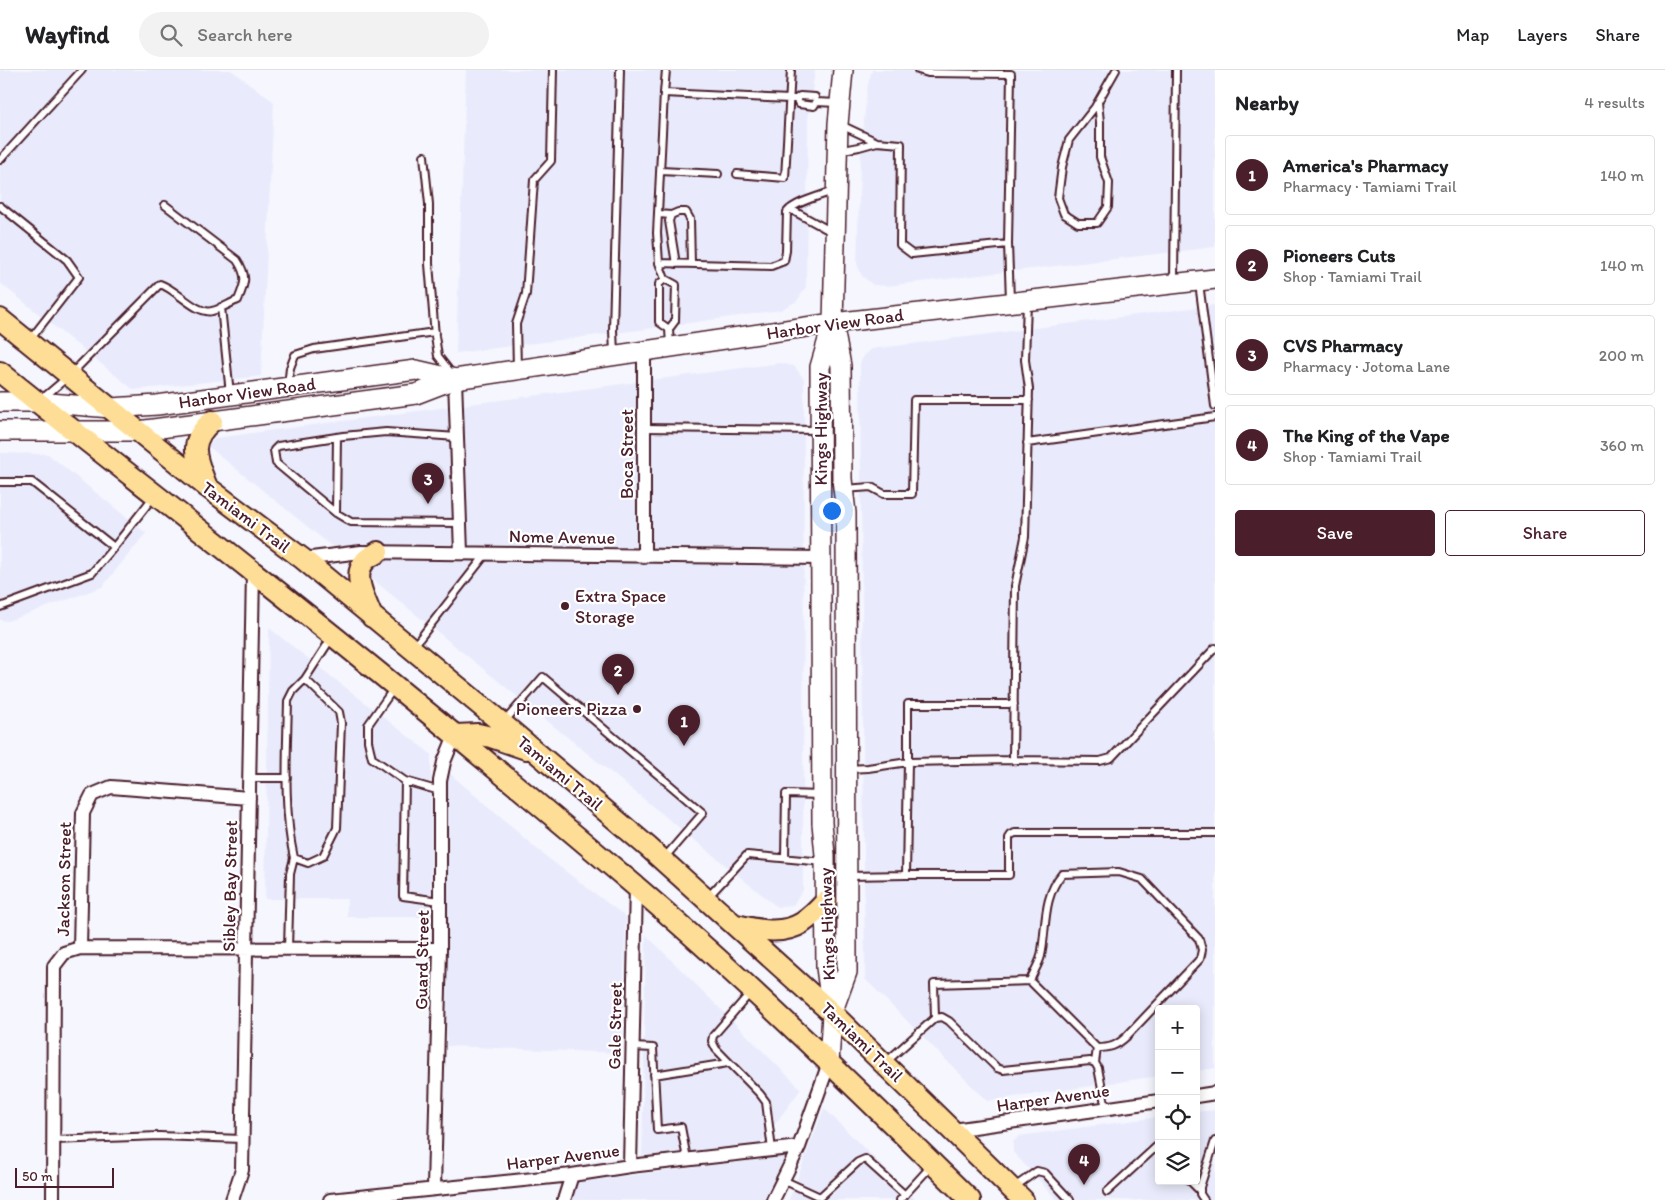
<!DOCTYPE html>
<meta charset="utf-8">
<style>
:root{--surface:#fff;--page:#f2f2f2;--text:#202124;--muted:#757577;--line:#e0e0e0;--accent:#4a1f2b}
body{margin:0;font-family:Itim,sans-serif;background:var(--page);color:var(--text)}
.controls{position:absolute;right:15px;bottom:15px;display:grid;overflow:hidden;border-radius:5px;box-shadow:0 2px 12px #0003}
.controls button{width:45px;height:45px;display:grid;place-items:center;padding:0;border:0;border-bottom:1px solid var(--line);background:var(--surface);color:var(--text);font:25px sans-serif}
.scale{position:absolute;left:15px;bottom:12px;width:99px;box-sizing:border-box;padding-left:5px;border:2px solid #4a1f2b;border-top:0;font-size:14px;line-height:18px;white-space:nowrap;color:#4a1f2b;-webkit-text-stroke:4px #fff;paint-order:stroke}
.you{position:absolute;left:831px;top:440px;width:18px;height:18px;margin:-12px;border:4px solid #fff;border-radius:50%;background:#1a73e8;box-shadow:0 0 0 8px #1a73e833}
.badge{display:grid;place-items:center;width:32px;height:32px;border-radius:50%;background:var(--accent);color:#fff;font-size:16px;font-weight:700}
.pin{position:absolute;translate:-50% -41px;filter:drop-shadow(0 1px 2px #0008)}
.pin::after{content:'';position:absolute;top:26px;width:18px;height:15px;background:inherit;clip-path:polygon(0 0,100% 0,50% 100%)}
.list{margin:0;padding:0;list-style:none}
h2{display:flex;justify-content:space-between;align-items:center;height:65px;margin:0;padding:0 20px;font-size:21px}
h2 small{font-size:16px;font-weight:400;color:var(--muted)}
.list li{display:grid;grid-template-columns:32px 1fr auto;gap:15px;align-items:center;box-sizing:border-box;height:80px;margin:0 10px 10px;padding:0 10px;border:1px solid var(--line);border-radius:5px}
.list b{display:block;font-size:19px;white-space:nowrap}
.list p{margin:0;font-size:16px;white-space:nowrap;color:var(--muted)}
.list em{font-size:16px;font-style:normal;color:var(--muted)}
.actions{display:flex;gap:10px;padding:15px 20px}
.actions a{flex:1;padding:11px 0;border:1px solid var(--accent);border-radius:5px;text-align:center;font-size:18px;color:var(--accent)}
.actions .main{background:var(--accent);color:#fff}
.icon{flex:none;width:28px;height:28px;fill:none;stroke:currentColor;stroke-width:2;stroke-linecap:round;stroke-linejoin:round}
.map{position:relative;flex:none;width:1215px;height:1130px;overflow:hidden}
header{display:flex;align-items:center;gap:30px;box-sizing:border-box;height:70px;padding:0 25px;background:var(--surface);border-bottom:1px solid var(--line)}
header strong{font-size:24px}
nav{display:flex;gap:28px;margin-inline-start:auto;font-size:18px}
.search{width:350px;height:45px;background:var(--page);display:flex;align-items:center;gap:12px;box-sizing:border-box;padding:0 18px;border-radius:28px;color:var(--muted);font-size:19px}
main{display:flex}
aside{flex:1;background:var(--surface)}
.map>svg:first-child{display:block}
.built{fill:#e9ebfc}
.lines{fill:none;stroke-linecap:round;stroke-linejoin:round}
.lane-casing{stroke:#4a1f2b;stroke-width:10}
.street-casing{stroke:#4a1f2b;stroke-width:16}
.secondary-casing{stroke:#4a1f2b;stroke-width:22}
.primary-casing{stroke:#4a1f2b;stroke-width:24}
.lane{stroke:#fff;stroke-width:6}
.street{stroke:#fff;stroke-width:12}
.secondary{stroke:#fff;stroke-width:19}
.primary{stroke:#fede96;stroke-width:20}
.poi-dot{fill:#4a1f2b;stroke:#fff;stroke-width:2}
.labels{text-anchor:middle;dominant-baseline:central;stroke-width:4.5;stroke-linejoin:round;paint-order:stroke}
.street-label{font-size:18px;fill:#4a1f2b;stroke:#fff}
.poi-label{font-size:18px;fill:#4a1f2b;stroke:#fff;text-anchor:start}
</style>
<header>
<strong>Wayfind</strong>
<div class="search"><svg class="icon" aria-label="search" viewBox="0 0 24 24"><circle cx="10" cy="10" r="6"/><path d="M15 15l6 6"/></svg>Search here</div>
<nav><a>Map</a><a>Layers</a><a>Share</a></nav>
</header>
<main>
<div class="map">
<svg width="1215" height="1130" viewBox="0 0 1215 1130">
<rect width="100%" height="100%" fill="#f5f6fe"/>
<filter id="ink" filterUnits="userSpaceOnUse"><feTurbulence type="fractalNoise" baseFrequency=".02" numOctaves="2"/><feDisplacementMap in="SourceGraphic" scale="10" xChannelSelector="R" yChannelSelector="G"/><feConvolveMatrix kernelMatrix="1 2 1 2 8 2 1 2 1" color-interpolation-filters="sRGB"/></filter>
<g filter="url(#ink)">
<!-- built -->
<path class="built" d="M0 0H231L274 32 261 306 134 320 0 213Z
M466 0H815L808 49 806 217 797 231 780 240 647 259 456 283Z
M872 0H1215V177L887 216 873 215 862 206 857 194 860 96 867 18Z
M1215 235V998L1196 1001V939H1159V1006L987 1031 865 909 860 294 864 285 872 279Z
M780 293 794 296 804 309 803 820 793 835 777 837 208 376 215 368Z
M0 383 48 384 146 463 102 517 8 551 0 550Z
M269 558 431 684V847H347V829H265Z
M448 702 544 785 626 847 621 983 447 976Z
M646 865 801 1019 760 1074 642 1086Z
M824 1038 916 1130H789Z
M1215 1040V1130H1057L1013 1082V1072L1019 1066 1159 1047V1111H1196V1042Z
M785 1086 765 1130H571L578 1112Z"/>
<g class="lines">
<!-- lane casing -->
<g class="lane-casing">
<path id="lane" d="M918 0 928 3 1011 4 1008 174 1010 230
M664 23 666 0
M796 29 799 34 814 36 816 32
M816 32 838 33
M1098 32 1100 52V87L1109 113 1108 137 1097 153H1078L1064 144 1058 128 1062 97 1069 70 1095 37 1116 0
M841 55 877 72 901 74 900 175 912 184 1008 174
M838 81 859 77 877 72
M424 86 429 134V194L435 266 438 286 452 304
M0 90 82 0
M661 101 718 104
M737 104 785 108 791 0
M0 136 67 190 79 207 29 271
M790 139 832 162
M658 144 671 145 678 142H686L690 149 691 194
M671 145 669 151 676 194
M659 193 771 196 784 191 786 181 787 142C795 132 820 126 833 121
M665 209 659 214V252L669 259
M1174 212 1176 0
M1199 213 1215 336
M1027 232 1025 290 1029 319 1025 467 1015 516 1013 690 1100 691 1111 688 1215 578
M221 237 230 324
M670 276 669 259 675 251 676 215 665 209 659 193 657 163 664 23 790 29H796L800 26 815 27 816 32
M614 284 613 260 620 0
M517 298 516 254 526 224 534 110 551 91 553 0
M288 316 290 298 295 285 314 279 435 262
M43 328 70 305 160 214C176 219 197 245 212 241 221 239 230 233 238 230 245 213 248 207 237 190L165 135
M644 358 819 360
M457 367 386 362 343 366 278 376 274 380 276 393 336 443 351 452 460 453
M1027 373 1215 347
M0 412H32L114 477 154 426
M844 419 871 417 884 424H912L914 330H1029
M336 443 337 367
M0 537 92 503 114 477
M414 576 486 484
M305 609 339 642 341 653 337 758 323 786 308 793 294 788C283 739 287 682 288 631L293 621 305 609 332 567
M394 618 368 655V671L372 688 405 711 440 721
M504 652 543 607 703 743 665 787
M1013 690 908 692V634H1014
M847 699 868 698 908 692 906 805H1009V768L1011 765 1015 763H1215
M249 708H287
M405 711 403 826 440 831
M785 788 786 724 821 725
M848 806 906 805
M708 827 747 785 824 792
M288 879 290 804 294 788
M1030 911C1033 903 1039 894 1041 886 1047 857 1042 828 1062 804L1119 802 1142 809 1199 869 1202 880 1200 889 1126 967C1116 976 1110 978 1097 978
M751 922 713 966 712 971 716 979 760 1024 766 1032 772 1080
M935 948 934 914 1030 911 1097 978 1095 993
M633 977 653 978 657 1060 681 1057 687 1089
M885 993 935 948 942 947 949 951 997 998 1003 1000 1090 991 1095 993 1098 998 1106 1039
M654 1005 728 993
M54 1070 159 1066 242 1069
M783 1110 820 1127 858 1092 865 1089 905 1125
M1190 1111 1200 1121
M1013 1118 1037 1101 1045 1103 1070 1130
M1107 1122 1156 1077 1159 1080
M900 1130 932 1095
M1204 1130 1200 1124V1117L1215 1071"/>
</g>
<!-- street casing -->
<g class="street-casing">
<path id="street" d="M455 309 461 483
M644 487V281
M303 489 361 482 821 488
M80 878 83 743 92 725 111 717 249 728
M1196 1026 1215 1023
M953 1060 1159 1031
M630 1096 636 816
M434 1118 440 879V711L444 692 455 665
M53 1130 54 896 64 883 80 878 440 879
M232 1130 242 1100 253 502
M330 1130 572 1105 630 1096 799 1077
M564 1130 572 1105
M773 1130 799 1077 829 993"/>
</g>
<!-- secondary casing -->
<g class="secondary-casing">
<path id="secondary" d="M0 332H37L111 338 157 335 416 300 455 309
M0 361H138L416 324 455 309 833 253 1215 209
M832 943 847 902 846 443 842 409 841 296 833 253 838 54 843 0
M829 993 832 943 826 897 825 785 822 753 820 297 832 256"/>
</g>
<!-- primary casing -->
<g class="primary-casing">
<path id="primary" d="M0 249 207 417 303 489 503 654 648 777 832 943 1023 1130
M0 302C83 369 168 434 252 501 381 603 508 708 633 814 750 914 860 1022 970 1130
M207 417C197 390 186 373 212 351
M372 547C366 530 351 506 365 491 368 487 374 485 378 482
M455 665 478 664 491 667 526 679
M736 855C757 860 783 865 802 853 811 847 819 839 826 831"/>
</g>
<!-- lane -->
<use href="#lane" class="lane"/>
<!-- street -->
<use href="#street" class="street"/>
<!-- secondary -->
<use href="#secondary" class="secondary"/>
<!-- primary -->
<use href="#primary" class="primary"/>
</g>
</g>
<!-- markers -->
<g class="poi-dot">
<circle cx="565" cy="536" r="5"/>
<circle cx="637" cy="639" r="5"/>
</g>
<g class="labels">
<!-- street labels -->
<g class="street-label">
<text transform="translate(835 254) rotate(-8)">Harbor View Road</text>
<text transform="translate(247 323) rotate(-8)">Harbor View Road</text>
<text transform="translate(821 359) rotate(-90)">Kings Highway</text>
<text transform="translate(627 384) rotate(-90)">Boca Street</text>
<text transform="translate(246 447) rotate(37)">Tamiami Trail</text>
<text transform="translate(562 467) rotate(1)">Nome Avenue</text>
<text transform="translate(560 703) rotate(40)">Tamiami Trail</text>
<text transform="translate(64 809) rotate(-89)">Jackson Street</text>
<text transform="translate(230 816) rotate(-89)">Sibley Bay Street</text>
<text transform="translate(827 854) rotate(-92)">Kings Highway</text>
<text transform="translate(422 890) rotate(-89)">Guard Street</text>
<text transform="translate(615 956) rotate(-89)">Gale Street</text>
<text transform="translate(862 972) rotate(44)">Tamiami Trail</text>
<text transform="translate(1053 1028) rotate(-8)">Harper Avenue</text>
<text transform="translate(563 1087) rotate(-7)">Harper Avenue</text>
</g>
<!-- poi labels -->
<g class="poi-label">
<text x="575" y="526">Extra Space<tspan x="575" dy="21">Storage</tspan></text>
<text x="627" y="639" text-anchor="end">Pioneers Pizza</text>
</g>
</g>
</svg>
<div class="controls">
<button>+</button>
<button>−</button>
<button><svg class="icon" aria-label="locate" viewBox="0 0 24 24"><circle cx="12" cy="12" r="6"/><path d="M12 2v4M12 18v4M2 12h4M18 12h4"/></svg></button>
<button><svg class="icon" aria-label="layers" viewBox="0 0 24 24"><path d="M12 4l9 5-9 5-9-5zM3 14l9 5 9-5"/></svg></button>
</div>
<div class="scale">50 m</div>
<div class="you"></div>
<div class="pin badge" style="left:684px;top:676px">1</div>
<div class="pin badge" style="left:618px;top:625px">2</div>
<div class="pin badge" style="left:428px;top:434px">3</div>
<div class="pin badge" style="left:1084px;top:1115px">4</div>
</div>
<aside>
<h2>Nearby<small>4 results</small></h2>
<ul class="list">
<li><span class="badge">1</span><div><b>America's Pharmacy</b><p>Pharmacy · Tamiami Trail</p></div><em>140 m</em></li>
<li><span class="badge">2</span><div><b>Pioneers Cuts</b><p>Shop · Tamiami Trail</p></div><em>140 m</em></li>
<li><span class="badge">3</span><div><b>CVS Pharmacy</b><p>Pharmacy · Jotoma Lane</p></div><em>200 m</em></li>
<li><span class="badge">4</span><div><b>The King of the Vape</b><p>Shop · Tamiami Trail</p></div><em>360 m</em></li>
</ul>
<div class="actions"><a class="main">Save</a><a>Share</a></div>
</aside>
</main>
